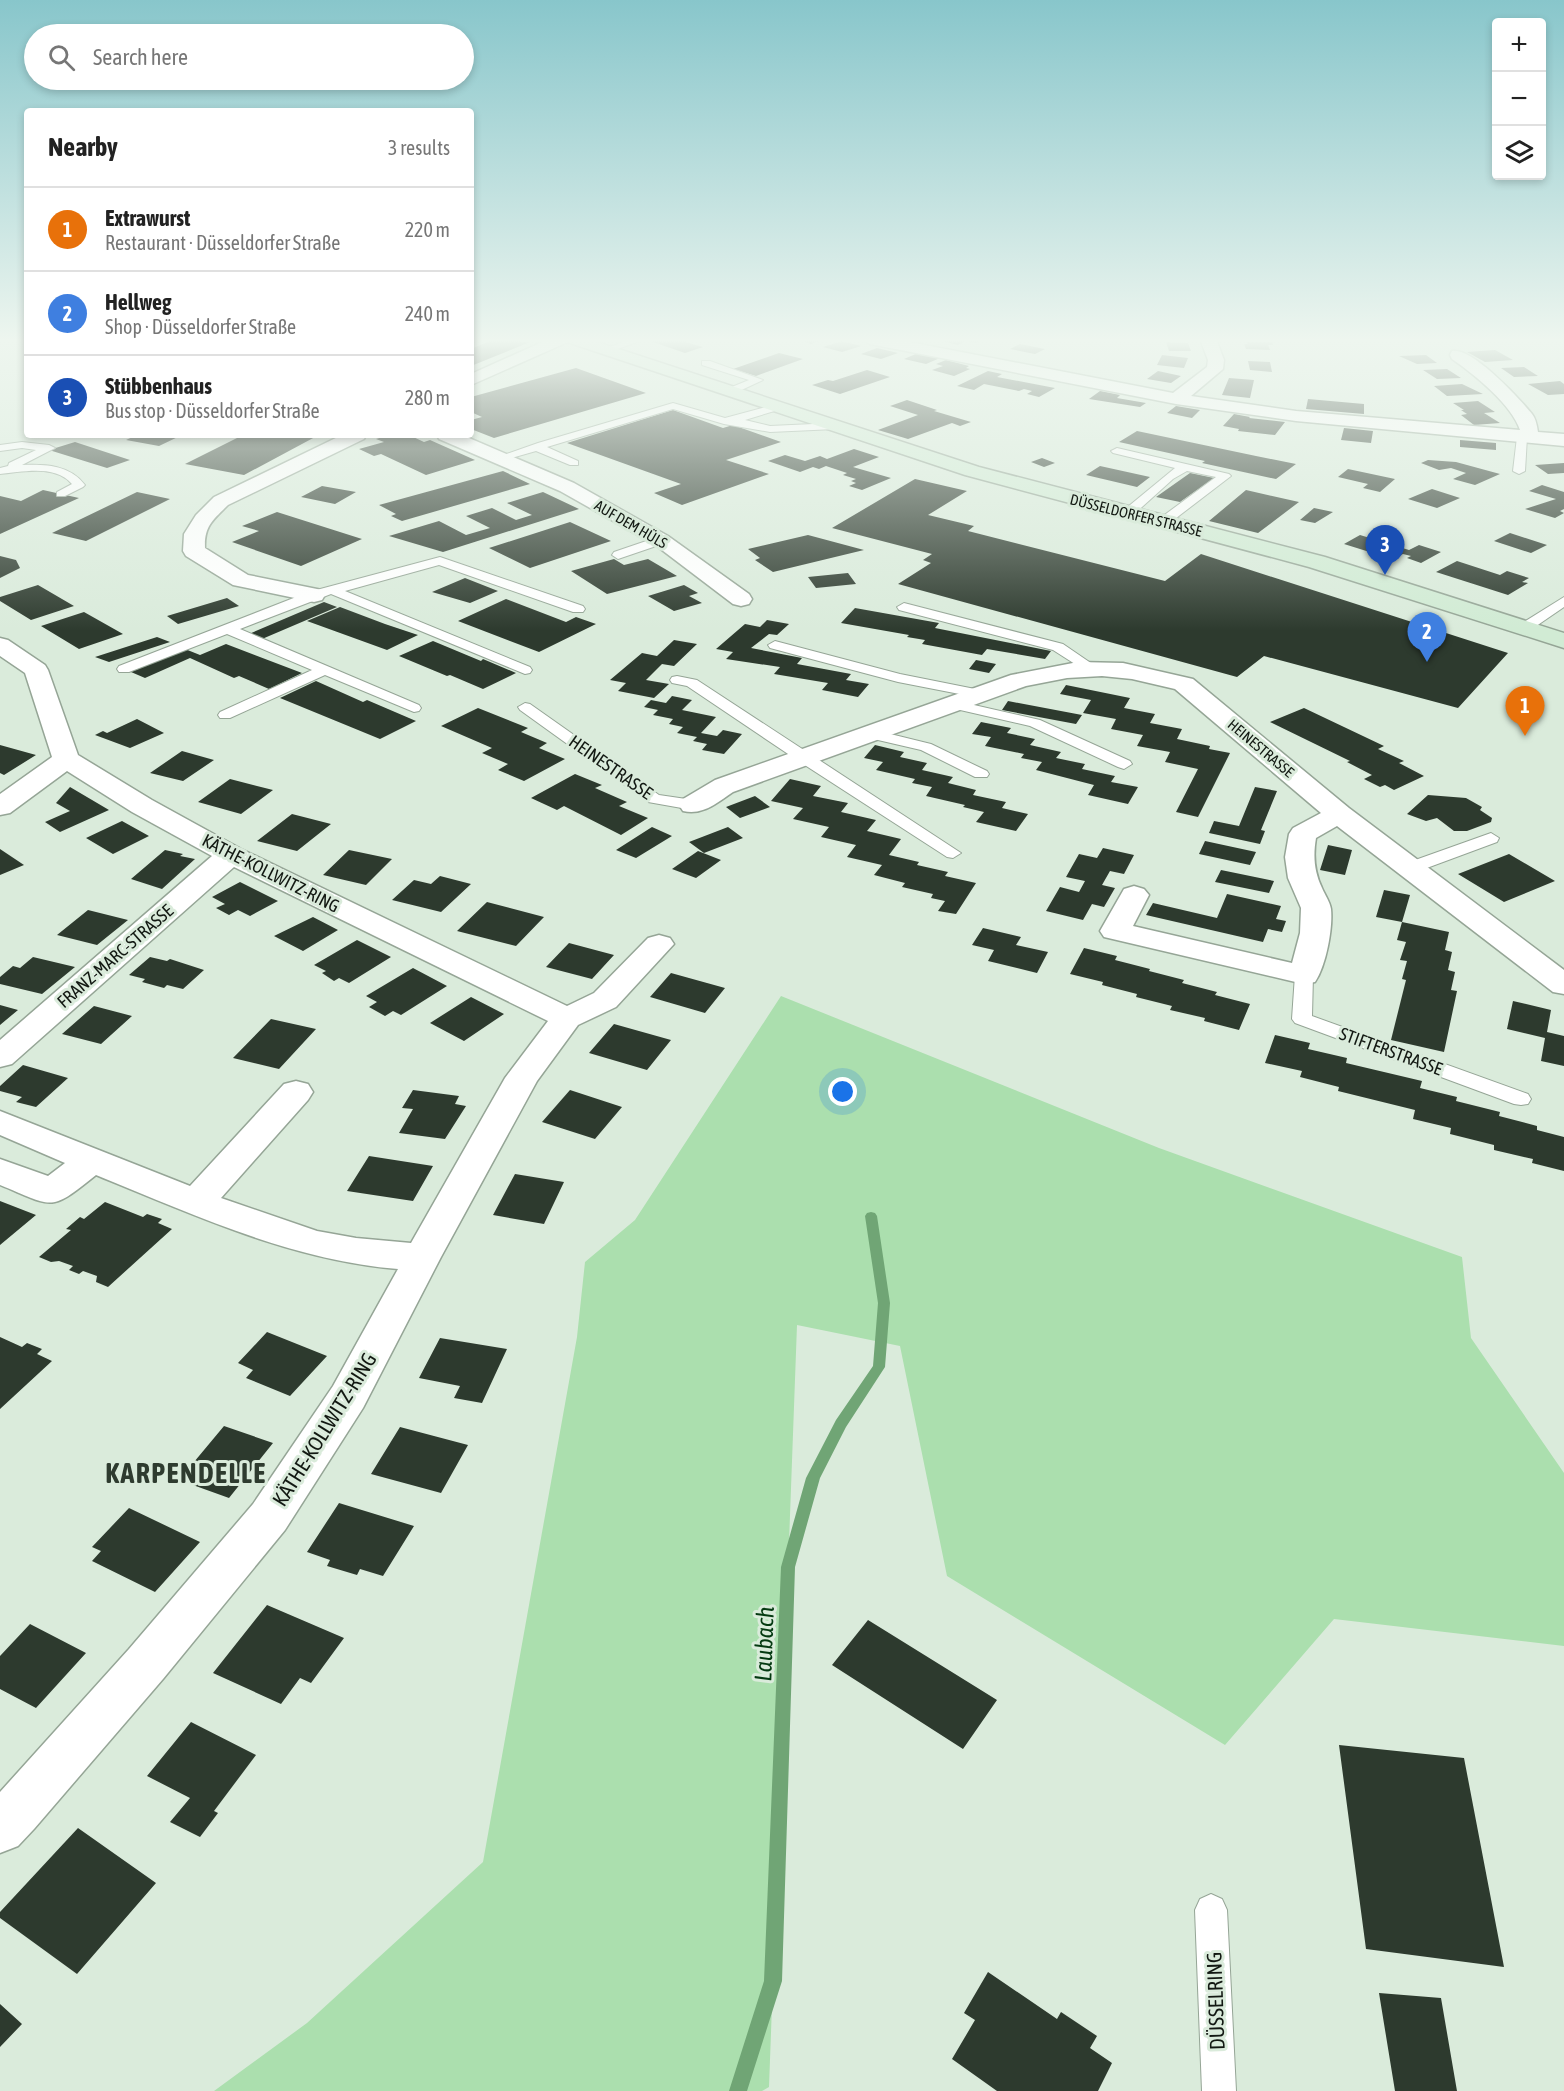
<!DOCTYPE html>
<meta charset="utf-8">
<style>
:root{--surface:#fff;--page:#f6f6f6;--text:#222;--muted:#767676;--line:#e0e0e0;--accent:#1a73e8}
body{margin:0;font-family:"Asap Condensed",sans-serif;background:var(--page);color:var(--text)}
.controls{position:absolute;right:18px;top:18px;display:grid;overflow:hidden;border-radius:6px;box-shadow:0 3px 9px #0003}
.controls button{width:54px;height:54px;display:grid;place-items:center;padding:0;border:0;border-bottom:2px solid var(--line);background:var(--surface);color:var(--text);font:30px sans-serif}
.you{position:absolute;left:843px;top:1092px;width:21px;height:21px;margin:-15px;border:4px solid #fff;border-radius:50%;background:#1a73e8;box-shadow:0 0 0 9px #1a73e833}
.badge{display:grid;place-items:center;width:39px;height:39px;border-radius:50%;background:var(--accent);color:#fff;font-size:20px;font-weight:700}
.pin{position:absolute;translate:-50% -50px;filter:drop-shadow(0 2px 3px #0008)}
.pin::after{content:'';position:absolute;top:32px;width:21px;height:18px;background:inherit;clip-path:polygon(0 0,100% 0,50% 100%)}
.list{margin:0;padding:0;list-style:none}
h2{display:flex;justify-content:space-between;align-items:center;height:78px;margin:0;padding:0 24px;font-size:26px}
h2 small{font-size:20px;font-weight:400;color:var(--muted)}
.list li{display:grid;grid-template-columns:39px 1fr auto;gap:18px;align-items:center;box-sizing:border-box;height:84px;padding:0 24px;border-top:2px solid var(--line)}
.list b{display:block;font-size:22px;white-space:nowrap}
.list p{margin:0;font-size:20px;white-space:nowrap;color:var(--muted)}
.list em{font-size:20px;font-style:normal;color:var(--muted)}
.icon{flex:none;width:33px;height:33px;fill:none;stroke:currentColor;stroke-width:2;stroke-linecap:round;stroke-linejoin:round}
.map{position:relative;flex:none;width:1564px;height:2091px;overflow:hidden}
.search{position:absolute;background:var(--surface);box-shadow:0 3px 9px #0003;left:24px;top:24px;width:450px;height:66px;display:flex;align-items:center;gap:15px;box-sizing:border-box;padding:0 21px;border-radius:33px;color:var(--muted);font-size:22px}
.panel{position:absolute;background:var(--surface);box-shadow:0 3px 9px #0003;left:24px;top:108px;width:450px;height:330px;border-radius:6px}
.map>svg:first-child{display:block}
.green{fill:#abdfae}
.lines{fill:none;stroke-linecap:round;stroke-linejoin:round}
.stream{fill:#70a575;fill-rule:evenodd}
.building{fill:#2d3a2e}
.service-casing{stroke:#95a596;stroke-width:2}
.minor-casing{stroke:#95a596;stroke-width:3}
.secondary-casing{stroke:#95a596;stroke-width:3}
.service{fill:#fff;fill-rule:evenodd}
.minor{fill:#fff;fill-rule:evenodd}
.secondary{fill:#d1ebd4;fill-rule:evenodd}
.labels{text-anchor:middle;dominant-baseline:central;stroke-width:6;stroke-linejoin:round;paint-order:stroke}
.far-street-label{font-size:15px;fill:#121812;stroke:#daebdb}
.street-label{font-size:18px;fill:#121812;stroke:#daebdb}
.near-street-label{font-size:21px;fill:#121812;stroke:#daebdb}
.near-water-label{font-size:24px;font-style:italic;fill:#043a11;stroke:#daebdb}
.near-district-label{font-size:28px;font-weight:bold;letter-spacing:1.5px;fill:#2e3b2f;stroke:#daebdb}
</style>
<div class="map">
<svg width="1564" height="2091" viewBox="0 0 1564 2091">
<rect width="100%" height="100%" fill="#daebdb"/>
<!-- green -->
<path class="green" d="M781 996 1159 1148 1462 1257 1471 1338 1564 1473V1646L1334 1619 1225 1745 947 1576 900 1346 797 1325 769 2087 762 2091H214L307 2023 483 1862 577 1337 585 1262 635 1220Z"/>
<g class="lines">
<!-- stream -->
<path class="stream" d="M871 1212 875 1213 877 1216 890 1303 885 1367 846 1427 820 1478 795 1567 782 1981 747 2091H729L764 1981 781 1567 806 1478 836 1420 873 1366 878 1303 865 1216 867 1213Z"/>
</g>
<!-- building -->
<path class="building" d="M494 339 530 342 471 366V349Z
M658 339H694L685 342 703 347 685 353 650 341Z
M795 339H825L811 344Z
M934 339H985L977 343 966 341 958 345Z
M842 341 861 346 842 352 823 347Z
M1166 342 1188 343 1191 351H1169Z
M1246 342H1272L1273 345H1268L1270 350 1246 349 1244 344H1248Z
M1020 344 1045 349 1035 354 1010 349Z
M877 348 898 353 881 359 861 354Z
M1495 350 1513 360 1485 362 1467 352Z
M779 353 803 359 756 376 733 369Z
M918 353 940 358 926 364 904 359Z
M1162 355 1188 358 1184 368 1157 365Z
M1426 355 1437 363 1417 364 1399 356Z
M946 360 969 366 966 368 970 369 954 376 932 370 943 366 936 364Z
M1248 361 1270 362 1272 372 1250 370Z
M1524 367 1538 376 1514 377 1501 368Z
M576 368 646 393 494 438 471 429V420L482 417 471 412V397Z
M1447 369 1461 378 1437 379 1423 370Z
M867 370 890 377 840 394 812 385 828 380 833 381Z
M988 371 1002 374 997 377 1055 388 1039 397 1027 394 1032 391 1024 389 1019 391 984 384 974 390 957 386Z
M1158 371 1181 376 1171 383 1147 379Z
M1229 378 1254 380 1250 398 1222 395Z
M1560 381 1564 384V394L1548 395 1528 384Z
M1462 384 1483 394 1447 396 1434 386Z
M1100 391 1120 395 1117 398 1146 403 1140 407 1089 399Z
M1308 399 1364 404V414L1306 409Z
M907 400 937 410 934 411 971 422 960 426 952 423 908 439 878 430 918 415 890 406Z
M1478 401 1495 412 1484 413 1500 423 1474 425 1461 415 1467 414 1461 410H1464L1453 403Z
M1176 406 1200 410 1192 418 1167 413Z
M673 410 723 428 733 425 781 442 726 460 769 474 682 505 654 493 681 484 567 443Z
M1234 414 1250 417 1249 418 1285 422 1275 435 1238 431 1239 429 1223 426Z
M1344 428 1373 431 1371 443 1341 440Z
M1137 431 1256 456 1296 464 1276 479 1202 463 1205 461 1119 442Z
M137 435H182L159 446 126 440Z
M243 435H302L315 437 244 475 185 464Z
M390 435H409L424 442 430 440 475 460 426 475 381 454 374 456 359 449 384 442 376 439Z
M1460 440 1496 443V450L1460 447Z
M75 442 130 460 107 468 49 450Z
M854 449 879 457 853 467 891 478 862 490 849 486 856 483 851 481 856 479 843 475 847 473 826 466 819 469 813 467 800 472 768 461 785 455 805 461 820 456 827 459Z
M1042 458 1055 463 1044 467 1031 462Z
M1428 460 1456 462 1500 474 1475 485 1453 479 1466 473 1451 468 1439 470 1421 463Z
M1564 463V473L1548 474 1535 465Z
M1100 466 1150 477 1137 487 1086 475Z
M1348 469 1395 479 1380 492 1363 488 1368 484 1338 477Z
M503 471 530 484 402 521 391 516 396 514 379 505Z
M1190 473 1214 478 1180 502 1156 497Z
M915 479 967 491 928 515 974 526 968 531 1165 581 1201 554 1508 653 1458 708 1264 656 1237 677 898 584 931 563 923 560 932 554 832 528Z
M1542 485 1564 492V509L1560 511 1564 513 1555 518 1525 509 1556 499 1529 491Z
M322 486 356 492 335 504 301 497Z
M1432 489 1460 498 1437 508 1408 499Z
M43 490 79 498 0 534V496L21 501Z
M1246 490 1299 502 1258 533 1209 521Z
M137 492 170 499 86 541 52 533Z
M543 492 579 509 443 552 389 536 439 521 466 535 490 528 466 516 492 508 516 520 532 515 507 503Z
M1314 508 1333 512 1315 523 1300 520Z
M277 512 362 539 301 566 232 542 259 531 242 526Z
M570 522 611 541 530 568 489 548Z
M1510 533 1547 545 1531 553 1494 541Z
M808 535 864 550 773 572 755 560 760 558 748 549Z
M1360 535 1409 550 1419 545 1441 552 1421 563 1407 558 1411 556 1403 554 1392 559 1344 544Z
M0 556 16 560 20 568 0 578Z
M614 559 624 565 648 559 677 576 607 594 571 571Z
M1457 561 1500 575 1507 571 1529 578 1522 582 1528 583 1508 595 1436 572Z
M848 573 856 584 816 588 808 577Z
M465 578 498 591 470 603 432 592Z
M38 585 74 606 31 620 0 601V597Z
M684 585 698 593 689 596 702 603 674 611 648 596Z
M227 598 239 606 178 624 167 616Z
M506 599 566 622 576 617 596 624 539 652 458 621Z
M324 602 337 607 262 639 249 634Z
M340 607 385 624 418 635 387 650 307 621Z
M855 608 939 623 935 628 1051 651 1045 659 987 649 982 655 922 644 925 640 907 637 909 635 841 623Z
M84 612 123 634 79 649 41 626Z
M767 620 789 624 777 635 769 634 751 648 802 658 797 664 851 674 846 680 869 684 858 697 822 690 828 683 774 674 780 667 726 659 733 652 716 649 745 624 760 627Z
M157 637 170 642 109 662 95 657Z
M674 640 697 644 674 666 662 664 646 680 669 684 654 698 618 691 626 683 610 680 642 653 657 656Z
M433 641 481 661 483 659 516 673 483 689 450 675 447 676 399 656Z
M226 644 302 673 269 689 239 676 234 678 190 658 145 678 131 672 185 649 200 655Z
M976 660 996 664 989 673 969 669Z
M316 681 363 702 367 700 416 721 380 739 280 698Z
M1066 685 1130 698 1124 708 1155 714 1150 723 1182 729 1177 739 1210 746 1209 749 1230 753 1198 817 1176 812 1198 769 1165 762 1170 752 1137 746 1143 735 1111 729 1116 719 1083 713 1091 700 1060 694Z
M672 696 692 700 682 710 716 717 701 733 717 736 723 730 742 734 724 754 702 750 707 744 693 741 697 737 677 733 683 727 669 724 673 719 653 715 658 710 644 707 651 700 666 703Z
M1008 701 1082 715 1076 724 1002 710Z
M478 708 528 728 521 732 547 743 539 748 565 759 524 781 498 770 508 764 482 753 492 748 441 726Z
M1304 708 1384 746 1378 749 1404 761 1399 763 1424 776 1394 790 1385 785 1380 787 1364 779 1372 775 1347 762 1350 761 1270 722Z
M137 719 164 733 130 748 95 735 103 731 107 733Z
M981 722 1011 728 1007 733 1035 739 1030 745 1061 752 1056 758 1085 764 1082 769 1115 776 1111 782 1138 787 1128 804 1088 795 1094 785 1036 770 1042 762 1021 758 1024 754 985 746 991 737 972 734Z
M0 745 36 755 4 775 0 773Z
M875 745 904 752 900 757 927 763 922 770 953 777 948 783 976 790 973 795 1006 802 1002 808 1028 814 1016 831 976 822 984 812 963 807 965 805 926 796 932 787 912 783 915 779 876 770 883 762 864 758Z
M182 751 214 760 183 781 150 773Z
M575 774 602 785 595 788 627 802 619 806 648 818 621 835 564 806 557 810 531 798Z
M230 779 273 790 241 814 198 802Z
M790 779 821 786 813 796 848 803 841 812 876 820 867 831 901 839 889 855 919 862 917 865 948 872 945 876 976 883 956 914 938 911 945 901 931 898 933 894 902 887 905 883 874 875 882 865 847 857 856 845 821 837 829 827 793 819 803 808 771 801Z
M70 787 109 810 60 832 45 822 70 811 56 803Z
M1255 787 1277 791 1261 830 1265 831 1260 844 1209 833 1214 821 1239 826Z
M1428 795 1466 798 1482 807 1480 810 1492 818 1491 822 1467 831H1454L1437 818 1426 821 1407 814Z
M755 796 770 807 740 818 726 807Z
M292 814 331 824 297 851 257 841Z
M122 821 149 836 113 854 86 838Z
M652 827 672 836 636 858 616 850Z
M728 827 743 838 704 853 689 842Z
M1205 841 1256 852 1250 865 1199 854Z
M1328 845 1352 850 1345 875 1320 870Z
M1103 848 1134 855 1124 874 1110 871 1102 885 1115 888 1104 907 1092 904 1083 920 1046 911 1060 887 1079 892 1085 881 1066 877 1079 854 1097 858Z
M0 849 24 865 0 875Z
M165 850 183 854 180 856 195 859 162 889 131 879Z
M349 850 392 859 366 885 323 875Z
M698 851 721 860 696 878 672 869Z
M1509 854 1555 881 1504 902 1458 874Z
M1221 870 1274 881 1269 893 1215 882Z
M440 876 471 884 441 912 392 900 414 880 431 884Z
M240 882 278 901 250 916 238 910 229 915 216 908 225 904 212 897Z
M1384 890 1410 895 1402 922 1376 917Z
M1227 894 1281 906 1276 919 1286 921 1282 932 1268 929 1263 942 1146 915 1153 903 1217 918Z
M487 902 544 917 516 946 457 931Z
M88 910 128 920 97 945 57 935Z
M313 917 338 930 303 951 274 936Z
M1402 922 1449 932 1445 950 1452 952 1448 970 1455 972 1451 990 1457 991 1444 1052 1391 1040 1406 980 1402 979 1407 961 1400 960 1406 942 1397 940Z
M983 928 1021 937 1016 945 1048 952 1037 973 988 961 994 950 972 945Z
M357 940 391 957 349 983 339 978 334 981 322 973 326 971 314 965Z
M569 943 614 955 592 979 546 967Z
M1084 948 1117 956 1115 960 1150 969 1149 971 1184 980 1182 983 1217 992 1215 995 1250 1004 1239 1030 1204 1021 1205 1018 1170 1010 1172 1006 1136 997 1137 994 1102 985 1103 982 1070 974Z
M33 957 75 967 42 994 0 984V977L13 966 20 968Z
M150 957 167 961 170 959 204 970 183 989 167 985 164 988 142 982 145 979 129 975Z
M413 968 447 986 401 1015 393 1011 385 1016 369 1007 377 1002 366 996Z
M671 973 725 988 705 1013 650 997Z
M471 997 504 1014 464 1041 430 1023Z
M1513 1001 1551 1010 1547 1032 1564 1036V1066L1541 1061 1545 1038 1507 1029Z
M0 1005 18 1010 0 1025Z
M94 1006 132 1016 101 1044 62 1034Z
M271 1019 316 1029 279 1069 233 1058Z
M614 1024 671 1040 647 1070 589 1053Z
M1275 1035 1310 1043 1308 1049 1347 1058 1346 1063 1422 1081 1420 1088 1457 1097 1456 1101 1500 1112 1499 1116 1537 1126V1130L1564 1137V1171L1532 1163 1533 1159 1494 1150V1145L1450 1134 1451 1128 1413 1119 1415 1110 1338 1091 1339 1087 1300 1077 1302 1071 1265 1063Z
M23 1065 68 1078 36 1107 16 1102 22 1097 0 1091V1086Z
M413 1090 459 1096 455 1104 466 1106 445 1139 399 1133 413 1109 402 1108Z
M570 1090 622 1107 595 1139 542 1122Z
M369 1156 433 1166 413 1201 347 1191Z
M515 1174 564 1182 544 1224 493 1215Z
M0 1201 36 1215 0 1245Z
M105 1202 143 1217 147 1214 162 1219 158 1223 172 1229 108 1287 96 1282 97 1276 83 1271 79 1274 69 1270 73 1266 59 1261 51 1262 39 1257 71 1230 66 1229 80 1217 84 1219Z
M267 1332 327 1356 290 1396 246 1378 253 1370 238 1363Z
M0 1337 22 1347 27 1343 42 1349 37 1354 52 1361 0 1409Z
M440 1338 507 1349 482 1403 454 1398 460 1386 419 1378Z
M224 1426 273 1443 229 1498 179 1480Z
M400 1427 468 1445 441 1493 371 1474Z
M339 1503 414 1526 383 1576 360 1569 357 1575 327 1566 330 1560 307 1552Z
M129 1508 200 1542 155 1592 92 1561 101 1551 92 1547Z
M267 1605 344 1638 311 1683 300 1678 281 1704 213 1673Z
M868 1620 997 1700 963 1749 832 1665Z
M30 1624 86 1653 36 1708 0 1689V1656Z
M191 1722 256 1755 214 1811 218 1813 200 1837 170 1822 190 1798 147 1776Z
M1339 1745 1464 1758 1504 1967 1366 1949Z
M78 1828 156 1883 77 1974 0 1918V1912Z
M988 1972 1057 2019 1061 2012 1097 2036 1090 2048 1112 2063 1098 2091H997L952 2059 975 2020 964 2013Z
M1379 1993 1441 1998 1457 2091H1395Z
M0 2004 22 2024 0 2047Z"/>
<g class="lines">
<!-- service casing -->
<g class="service-casing">
<path id="service" d="M632 339H646L606 353 601 350Z
M702 361H710L763 380 735 393H727V389L749 380 702 365Z
M673 403 725 418 777 404 782 407 781 409 745 420 770 426 835 423 840 426 835 429 770 432 724 424 673 409 547 447 578 461V465H570L536 451 501 461 495 458 538 443Z
M1522 434 1527 437 1525 471 1519 474 1513 471 1517 437Z
M22 442 49 445 55 448 22 465C46 464 70 465 85 485L83 487 65 496H57V492L72 484C55 464 22 472 0 474V468L8 466 9 463 36 450 22 448 0 451V445Z
M1117 448 1229 474 1231 476 1167 525H1159V519L1216 477 1187 471 1173 479 1132 516H1124V510L1175 468 1113 453 1111 451Z
M661 536 667 540 665 543 618 559 612 555 614 552Z
M440 557 583 606 585 609 583 612H573L439 565 345 591 530 667 532 670 530 673 525 674 331 594 240 629 419 705 421 708 419 711 414 712 325 675 230 718H220L218 715 220 712 312 670 227 634 129 672H119L117 669 119 666 309 592Z
M1564 597V607L1529 631H1519L1517 628 1519 625Z
M904 603 1063 644 1101 670 1099 673H1089L1053 650 899 610 897 607Z
M775 641 900 674 985 691 987 694 980 698 898 682 770 648 768 645Z
M677 676 697 680 961 853 953 858 947 857 797 760 687 686 672 683 670 680 672 677Z
M952 700 1040 720 1130 761 1132 764 1124 769 1118 767 1030 726 947 707 945 704Z
M525 703 530 704 659 795 693 800 701 805 693 810 648 802 520 710 518 707Z
M870 729 931 744 987 771 989 774 987 777H975L921 750 865 737 862 734Z
M1491 833 1499 838 1497 842 1416 872H1404L1401 868 1404 864Z
M1304 969 1311 971 1313 975 1312 1016 1528 1094 1531 1099 1528 1104 1521 1105 1514 1104 1295 1023 1292 1019 1295 975 1297 971Z
M1211 1894 1222 1899 1227 1910 1236 2091H1202L1195 1910 1200 1899Z"/>
</g>
<!-- minor casing -->
<g class="minor-casing">
<path id="minor" d="M549 339H570L568 342 471 385V374Z
M862 339H894L1173 393 1207 367 1208 360 1200 339H1216L1224 360 1223 369 1191 396 1296 411 1520 430C1512 405 1474 374 1452 359L1450 355 1452 351C1472 347 1519 398 1532 414 1536 419 1537 426 1538 432L1564 434V446L1296 421 1176 404 870 344Z
M342 435H366L364 439 228 505C213 520 204 526 205 548L248 575 322 590 325 595 322 600 314 602 233 585 186 556 183 551 184 534 196 515 214 497Z
M437 435H462L574 483 668 536 749 594 752 599 749 604 741 606 733 604 654 544 560 491 439 439Z
M0 638 8 640 45 665 48 670 78 755 152 800 241 849 567 1006 594 993 648 938 659 935 670 938 674 944 616 1007 578 1025 537 1081 441 1257 363 1408 285 1530 163 1679 34 1829 18 1846 0 1853V1792L129 1649 253 1504 333 1386 398 1269C290 1260 195 1215 96 1175 49 1213 54 1207 0 1185V1159L48 1176 65 1163 0 1135V1111L190 1186 284 1084 296 1081 308 1084 313 1092 308 1100 221 1198 317 1231 356 1238 411 1243 505 1078 548 1021 234 867 12 1064 0 1067V1040L212 856 132 812 67 771 10 813 0 815V794L52 757 25 673 0 656Z
M1078 662 1123 663 1193 679 1349 808 1564 970V994L1553 992 1337 826 1316 838C1313 856 1314 871 1322 888 1325 895 1330 902 1331 909 1333 928 1326 966 1315 982L1304 984 1104 937 1100 931 1124 889 1134 886 1144 889 1149 895 1133 926 1292 963 1300 933 1301 908 1288 878 1285 857 1289 834 1293 828 1321 813 1175 689 1132 679 1102 676 1067 678 1026 686 733 792C718 802 703 816 683 811L679 805 683 799 715 780 1011 675Z"/>
</g>
<!-- secondary casing -->
<g class="secondary-casing">
<path id="secondary" d="M565 339H588L979 467 1325 557 1564 633V648L1309 567 965 475 567 342Z"/>
</g>
<!-- service -->
<use href="#service" class="service"/>
<!-- minor -->
<use href="#minor" class="minor"/>
<!-- secondary -->
<use href="#secondary" class="secondary"/>
</g>
<!-- sky -->
<linearGradient id="sky" x2="0" y2="1"><stop stop-color="#88c6cb"/><stop offset="0.54" stop-color="#eef6ef"/><stop offset="1" stop-color="#eef6ef" stop-opacity="0"/></linearGradient>
<rect width="1564" height="631" fill="url(#sky)"/>
<g class="labels">
<!-- far-street labels -->
<g class="far-street-label">
<text transform="translate(1136 515) rotate(14)">DÜSSELDORFER STRASSE</text>
<text transform="translate(631 524) rotate(30)">AUF DEM HÜLS</text>
<text transform="translate(1261 748) rotate(40)">HEINESTRASSE</text>
</g>
<!-- street labels -->
<g class="street-label">
<text transform="translate(611 767) rotate(35)">HEINESTRASSE</text>
<text transform="translate(271 873) rotate(27)">KÄTHE-KOLLWITZ-RING</text>
<text transform="translate(115 956) rotate(-41)">FRANZ-MARC-STRASSE</text>
<text transform="translate(1391 1051) rotate(20)">STIFTERSTRASSE</text>
</g>
<!-- near-street labels -->
<g class="near-street-label">
<text transform="translate(324 1429) rotate(-58)">KÄTHE-KOLLWITZ-RING</text>
<text transform="translate(1215 2001) rotate(-92)">DÜSSELRING</text>
</g>
<!-- near-water labels -->
<g class="near-water-label">
<text transform="translate(764 1644) rotate(-88)">Laubach</text>
</g>
<!-- near-district labels -->
<g class="near-district-label">
<text x="186" y="1473">KARPENDELLE</text>
</g>
</g>
</svg>
<div class="controls">
<button>+</button>
<button>−</button>
<button><svg class="icon" aria-label="layers" viewBox="0 0 24 24"><path d="M12 4l9 5-9 5-9-5zM3 14l9 5 9-5"/></svg></button>
</div>
<div class="you"></div>
<div class="pin badge" style="left:1525px;top:736px;background:#e8710a">1</div>
<div class="pin badge" style="left:1427px;top:662px;background:#3f7fe0">2</div>
<div class="pin badge" style="left:1385px;top:575px;background:#1a4fb4">3</div>
<div class="search"><svg class="icon" aria-label="search" viewBox="0 0 24 24"><circle cx="10" cy="10" r="6"/><path d="M15 15l6 6"/></svg>Search here</div>
<section class="panel">
<h2>Nearby<small>3 results</small></h2>
<ul class="list">
<li><span class="badge" style="background:#e8710a">1</span><div><b>Extrawurst</b><p>Restaurant · Düsseldorfer Straße</p></div><em>220 m</em></li>
<li><span class="badge" style="background:#3f7fe0">2</span><div><b>Hellweg</b><p>Shop · Düsseldorfer Straße</p></div><em>240 m</em></li>
<li><span class="badge" style="background:#1a4fb4">3</span><div><b>Stübbenhaus</b><p>Bus stop · Düsseldorfer Straße</p></div><em>280 m</em></li>
</ul>
</section>
</div>
